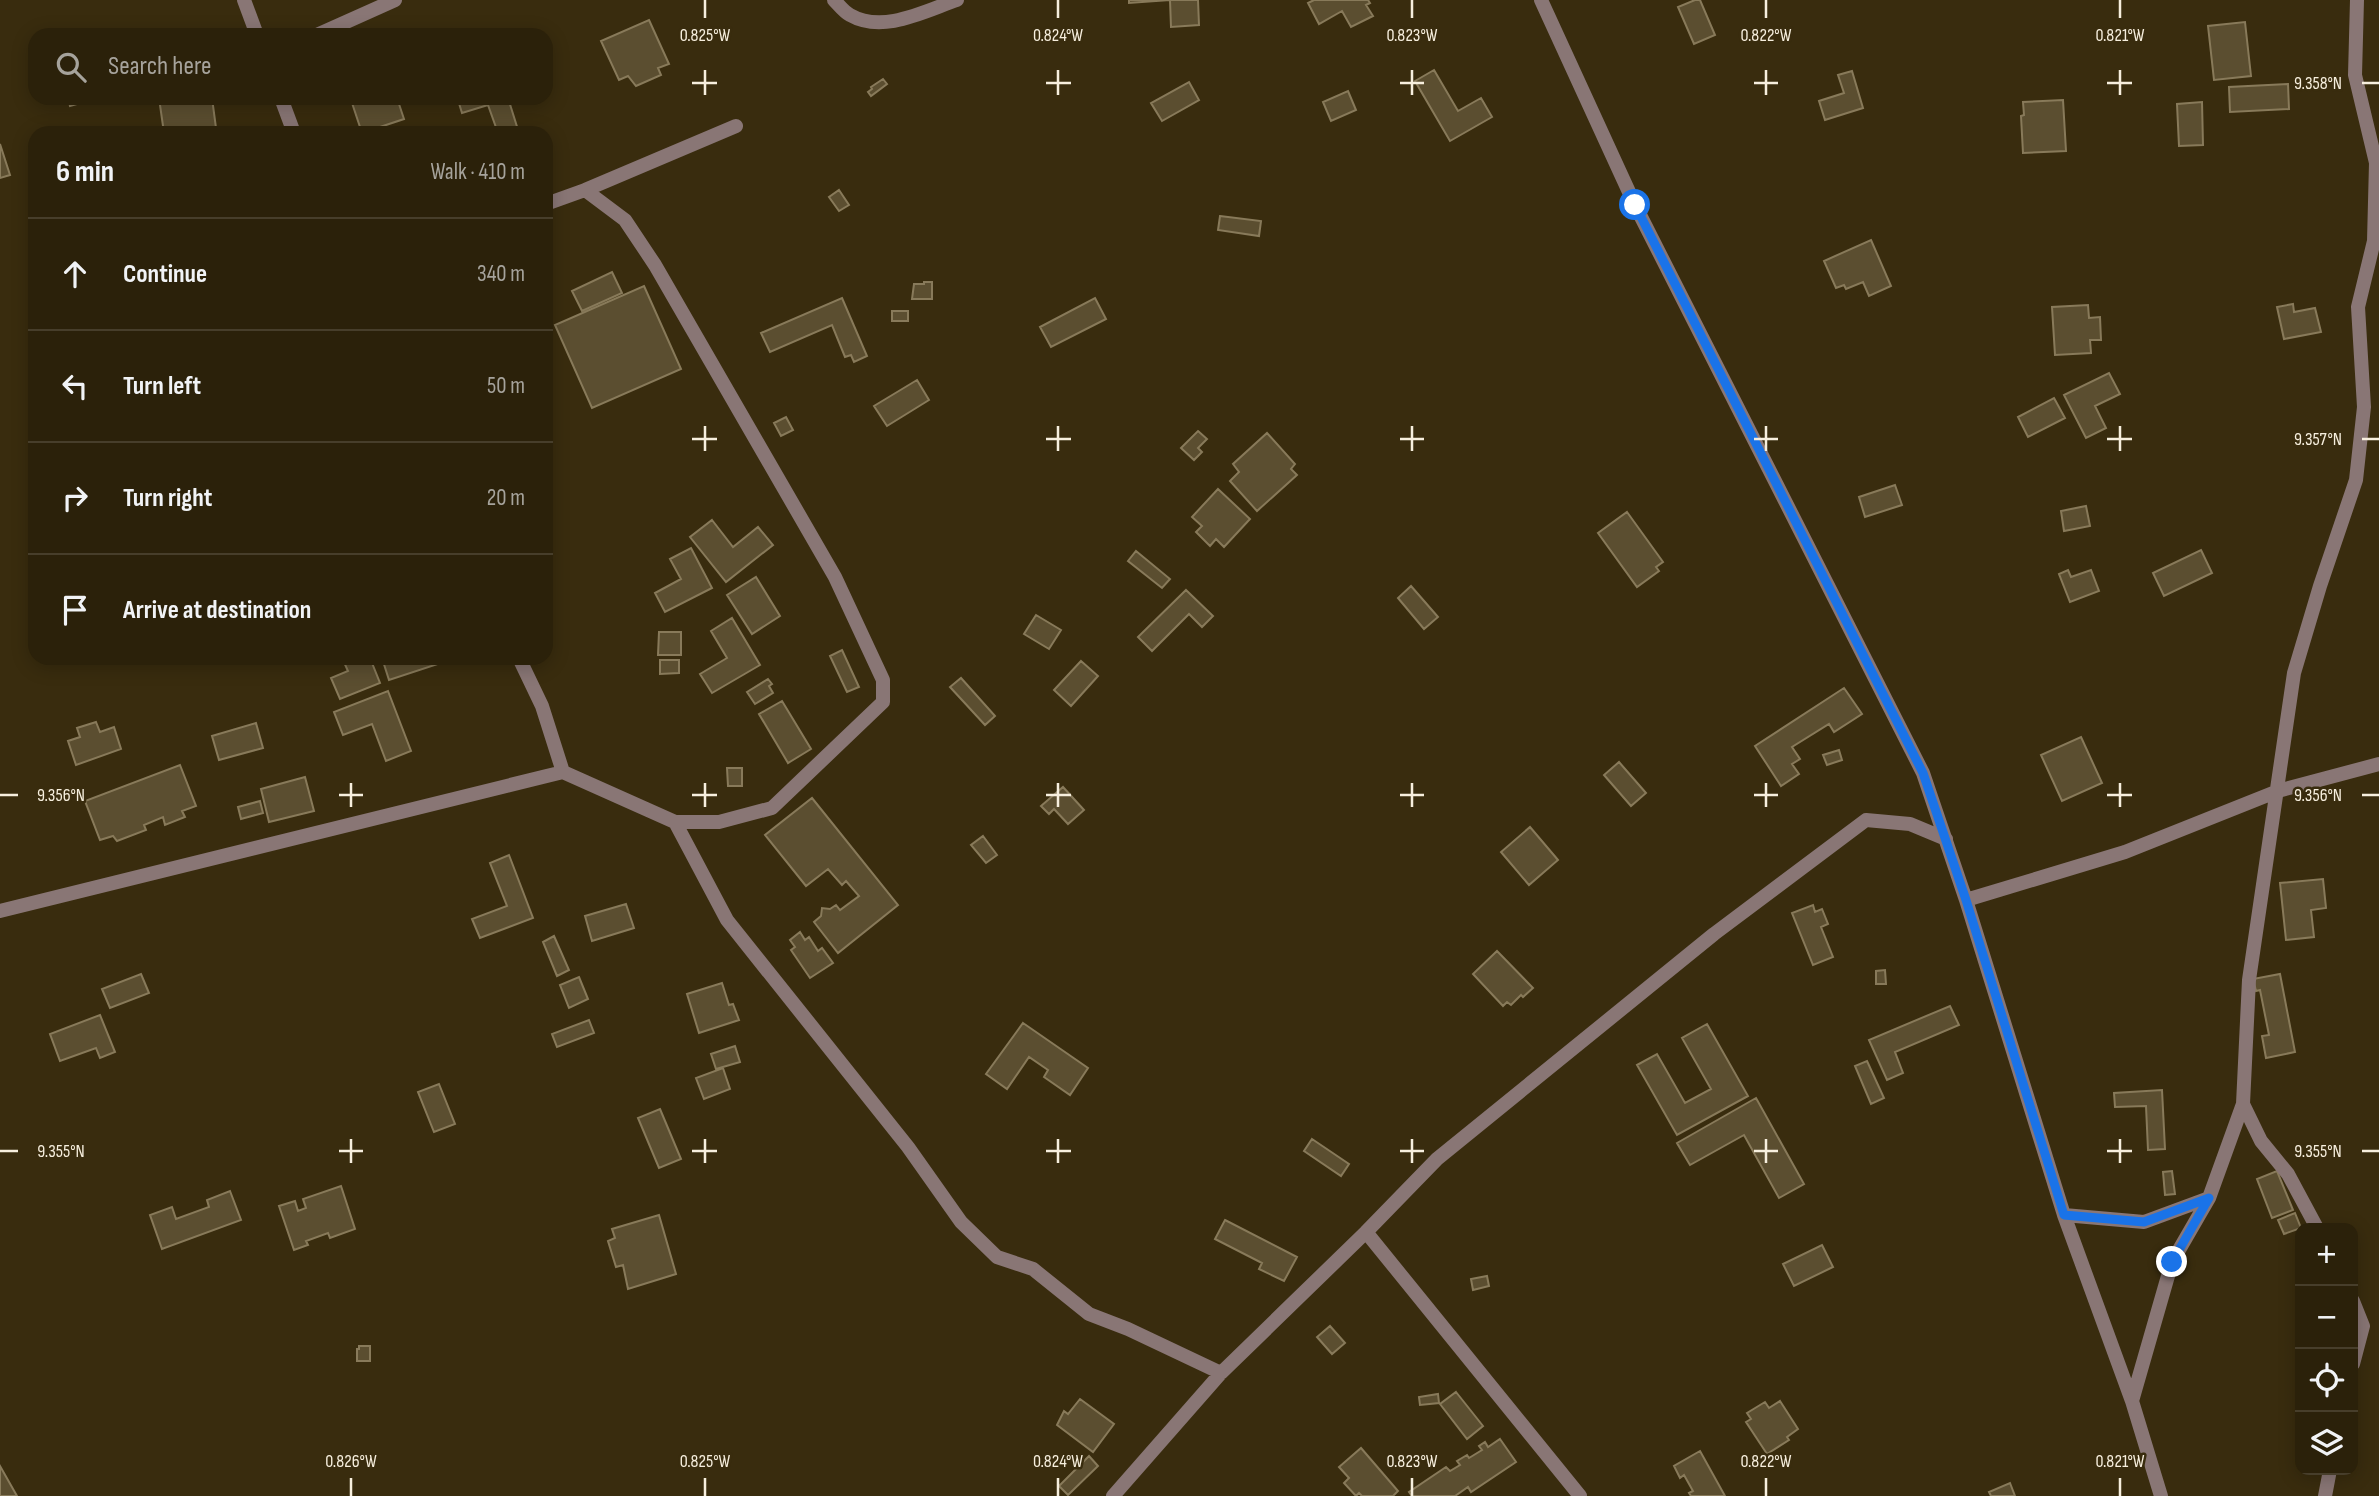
<!DOCTYPE html>
<meta charset="utf-8">
<style>
:root{--surface:#2b210a;--page:#332913;--text:#f1f3f6;--muted:#a6a39c;--line:#473e2b}
body{margin:0;font-family:"Sofia Sans Condensed",sans-serif;background:var(--page);color:var(--text)}
.controls{position:absolute;right:21px;bottom:21px;display:grid;overflow:hidden;border-radius:14px;box-shadow:0 4px 18px #0003}
.controls button{width:63px;height:63px;display:grid;place-items:center;padding:0;border:0;border-bottom:2px solid var(--line);background:var(--surface);color:var(--text);font:35px sans-serif}
.stop{position:absolute;width:21px;height:21px;margin:-16px;border:5px solid #1a73e8;border-radius:50%;background:#fff}
.stop.end{background:#1a73e8;border-color:#fff;box-shadow:0 2px 7px #0008}
.list{margin:0;padding:0;list-style:none}
h2{display:flex;justify-content:space-between;align-items:center;height:91px;margin:0;padding:0 28px;font-size:30px}
h2 small{font-size:23px;font-weight:400;color:var(--muted)}
.list li{display:grid;grid-template-columns:46px 1fr auto;gap:21px;align-items:center;box-sizing:border-box;height:112px;padding:0 28px;border-top:2px solid var(--line)}
.list b{display:block;font-size:26px;white-space:nowrap}
.list em{font-size:23px;font-style:normal;color:var(--muted)}
.icon{flex:none;width:38px;height:38px;fill:none;stroke:currentColor;stroke-width:2;stroke-linecap:round;stroke-linejoin:round}
.map{position:relative;flex:none;width:2379px;height:1496px;overflow:hidden}
.search{position:absolute;background:var(--surface);box-shadow:0 4px 18px #0003;left:28px;top:28px;width:525px;height:77px;display:flex;align-items:center;gap:18px;box-sizing:border-box;padding:0 24px;border-radius:21px;color:var(--muted);font-size:26px}
.panel{position:absolute;background:var(--surface);box-shadow:0 4px 18px #0003;left:28px;top:126px;width:525px;height:539px;border-radius:21px}
.map>svg:first-child{display:block}
.building{fill:#5b4e30;stroke:#887a5a;stroke-width:2}
.lines{fill:none;stroke-linecap:round;stroke-linejoin:round}
.minor{stroke:#897675;stroke-width:14}
.route{stroke:#1a73e8;stroke-width:9}
.ticks{fill:none;stroke:#f7efde;stroke-width:2.5}
.ticks-label{font-size:18px;text-anchor:middle;fill:#f7efde;stroke:#392c0e;stroke-width:5;stroke-linejoin:round;paint-order:stroke}
</style>
<div class="map">
<svg width="2379" height="1496" viewBox="0 0 2379 1496">
<rect width="100%" height="100%" fill="#392c0e"/>
<!-- building -->
<path class="building" d="M1129 0H1198L1199 25 1171 27 1170 0 1129 3Z
M1314 0H1368L1370 3 1366 5 1373 16 1351 27 1342 11 1319 24 1308 3Z
M1695 0H1700L1715 35 1694 44 1678 7Z
M649 20 669 64 658 68 661 75 636 86 628 76 619 80 601 41Z
M2245 22 2251 76 2214 80 2208 26Z
M1434 70 1458 111 1481 98 1492 117 1450 141 1415 81Z
M1852 71 1863 108 1825 120 1819 101 1844 93 1838 75Z
M883 79 887 84 871 96 868 92 872 89 871 87Z
M1189 82 1199 100 1162 121 1151 103Z
M2288 84 2289 109 2230 112 2229 87Z
M1348 91 1356 110 1331 121 1323 102Z
M68 98H98L70 106Z
M159 98H212L216 128 188 133H164Z
M356 98H397L404 119 362 133 352 103 358 101Z
M463 98H508L519 133H498L488 105 462 113 458 100Z
M2063 100 2066 151 2023 153 2021 116 2024 115 2023 102Z
M2202 102 2203 145 2179 146 2177 104Z
M0 144 10 175 0 178Z
M839 190 849 205 839 211 829 197Z
M1220 216 1261 221 1259 236 1218 230Z
M1871 240 1891 286 1869 296 1863 282 1846 289 1844 285 1836 288 1824 261Z
M612 272 622 293 582 311 572 291Z
M924 282H932V299H912L914 284H924Z
M644 286 681 369 592 408 555 325Z
M842 298 867 356 854 362 851 355 845 357 832 325 770 352 761 333Z
M1095 298 1106 319 1051 347 1040 327Z
M2293 304 2294 312 2315 308 2321 332 2284 339 2277 307Z
M2088 305 2089 318 2100 317 2101 340H2090L2091 353 2055 355 2052 307Z
M892 311H908V321H892Z
M2109 373 2120 394 2095 406 2106 428 2086 438 2064 395Z
M917 380 929 400 887 426 874 406Z
M2054 398 2065 418 2028 437 2018 417Z
M786 417 793 430 781 436 774 423Z
M1198 431 1207 439 1198 448 1202 452 1194 460 1181 448Z
M1267 433 1295 464 1291 469 1297 475 1257 511 1230 481 1239 472 1233 464Z
M1895 485 1902 505 1865 517 1859 497Z
M1218 489 1250 519 1224 547 1216 539 1210 546 1196 532 1202 526 1192 517Z
M2086 506 2090 526 2064 531 2061 511Z
M1627 512 1663 562 1656 567 1659 571 1637 587 1598 533Z
M712 520 733 547 758 527 773 545 726 582 690 537Z
M691 548 712 588 665 612 655 593 681 579 670 559Z
M2201 550 2212 573 2164 596 2153 573Z
M1136 551 1170 579 1162 588 1128 561Z
M2068 570 2071 577 2091 570 2099 591 2070 602 2059 574Z
M756 577 780 616 752 634 727 595Z
M1411 586 1438 617 1424 629 1398 598Z
M1186 590 1213 616 1202 627 1189 614 1152 651 1138 637Z
M1036 615 1061 630 1049 649 1024 634Z
M732 618 760 665 712 693 700 674 727 658 711 631Z
M659 632H681V655H658Z
M842 650 859 687 847 692 830 656Z
M342 658H370L380 683 340 699 331 678 348 671Z
M382 658H442L444 662 389 680Z
M660 660H679V673L660 674Z
M1081 661 1098 676 1071 706 1054 690Z
M961 678 995 716 985 725 950 687Z
M768 679 772 684 769 686 773 693 755 704 747 692Z
M1844 688 1862 714 1834 732 1829 724 1792 747 1800 759 1792 764 1799 774 1781 786 1755 746Z
M388 691 411 751 386 761 372 724 343 735 334 712Z
M782 701 811 749 788 763 759 714Z
M96 722 100 732 114 727 121 749 76 765 68 741 80 737 77 728Z
M256 723 263 748 219 760 212 736Z
M2081 737 2102 783 2062 801 2041 755Z
M1839 750 1842 760 1827 765 1823 755Z
M1619 762 1646 793 1631 806 1604 775Z
M180 765 196 806 182 811 185 817 165 825 163 817 144 825 146 830 117 841 113 836 100 840 85 801Z
M727 768H742V786H728Z
M305 777 314 811 269 822 261 789Z
M1063 787 1084 810 1068 824 1054 809 1049 814 1041 806Z
M812 798 898 905 838 953 814 922 821 916 822 908 830 909 836 905 840 910 859 896 846 881 842 885 828 869 806 886 765 835Z
M260 801 263 813 241 819 238 807Z
M1530 827 1558 860 1529 885 1501 852Z
M983 836 997 855 986 863 971 845Z
M509 855 533 918 480 938 472 919 507 906 490 863Z
M2323 879 2326 908 2311 910 2314 937 2286 940 2280 883Z
M626 904 634 928 592 941 585 916Z
M1813 905 1815 912 1822 909 1828 924 1821 927 1833 957 1813 965 1792 913Z
M800 932 805 940 809 937 818 951 822 948 833 963 810 978 791 950 795 947 790 940Z
M554 936 569 970 557 976 543 942Z
M1497 951 1533 988 1523 997 1521 995 1511 1005 1507 1002 1503 1006 1473 974Z
M1885 970 1886 984H1876V971Z
M141 974 149 993 110 1008 102 989Z
M2280 974 2295 1052 2266 1058 2262 1036 2269 1035 2260 990 2256 991 2253 979Z
M579 977 588 999 569 1008 560 985Z
M722 983 729 1005 733 1004 739 1020 699 1033 687 994Z
M1950 1006 1959 1025 1895 1052 1903 1073 1887 1080 1869 1040Z
M100 1015 115 1052 100 1058 96 1048 60 1061 50 1034Z
M589 1020 594 1033 557 1047 552 1034Z
M1023 1023 1088 1068 1070 1095 1044 1077 1048 1070 1029 1057 1007 1089 986 1074Z
M1707 1024 1748 1096 1677 1135 1637 1065 1657 1054 1685 1103 1711 1089 1682 1038Z
M735 1046 740 1062 716 1069 711 1054Z
M1867 1061 1884 1098 1871 1104 1855 1066Z
M723 1068 730 1089 704 1099 696 1078Z
M439 1084 455 1124 434 1132 418 1092Z
M2162 1090 2165 1149 2148 1150 2146 1106 2115 1107 2114 1093Z
M1756 1098 1804 1184 1779 1198 1744 1135 1690 1165 1677 1143Z
M660 1109 681 1159 659 1168 638 1118Z
M1312 1139 1349 1164 1341 1176 1304 1151Z
M2172 1171 2175 1194 2165 1195 2163 1172Z
M2277 1171 2293 1210 2272 1218 2257 1179Z
M341 1186 355 1229 330 1238 328 1233 306 1241 308 1245 294 1250 279 1206 295 1201 298 1211 306 1208 303 1199Z
M230 1191 241 1220 162 1249 150 1215 172 1207 176 1219 209 1207 207 1200Z
M2295 1213 2301 1228 2284 1234 2278 1220Z
M659 1215 676 1274 628 1289 623 1265 616 1267 608 1241 615 1238 612 1229Z
M1225 1220 1297 1257 1284 1281 1259 1269 1262 1263 1215 1239Z
M1822 1245 1833 1267 1794 1286 1783 1264Z
M1487 1276 1489 1286 1473 1290 1471 1279Z
M1330 1326 1345 1343 1332 1354 1317 1337Z
M359 1346H370V1361H357V1349H359Z
M1456 1392 1483 1426 1467 1439 1440 1404Z
M1438 1394 1439 1403 1420 1405 1419 1397Z
M1080 1399 1114 1424 1093 1452 1057 1425 1064 1411 1068 1414Z
M1780 1401 1798 1429 1787 1437 1789 1440 1767 1454 1746 1422 1751 1419 1747 1413 1765 1402 1769 1408Z
M1500 1439 1516 1462 1471 1492 1468 1487 1455 1496H1412L1409 1492 1446 1467 1450 1471 1460 1465 1457 1461 1467 1455 1469 1458 1482 1450 1479 1446 1485 1442 1488 1447Z
M1361 1448 1398 1491 1393 1496H1362L1359 1493 1356 1496 1344 1483 1349 1478 1339 1467Z
M1700 1451 1725 1496H1691L1689 1493 1693 1491 1684 1475 1680 1478 1674 1466Z
M1089 1456 1098 1466 1068 1495 1059 1486Z
M0 1466 17 1496H0Z
M2010 1483 2015 1496H1991L1989 1492Z"/>
<g class="lines">
<!-- minor -->
<path class="minor" d="M244 0 257 35
M834 0C839 5 844 12 850 15 883 34 925 11 957 0
M1541 0 1635 205 1923 773 1966 900 2064 1215 2132 1401 2161 1496
M317 35 395 0
M281 98 294 133
M585 190 625 220 655 265 835 577 883 680V702L772 808 719 822H675
M546 204 585 190 736 126
M519 658 542 706 563 772 675 822 727 920 908 1147 961 1222 997 1257 1033 1269 1089 1314 1128 1329 1221 1373
M1966 900 2125 852 2278 791 2379 764
M0 911 563 772
M2064 1215 2144 1222 2209 1198
M2317 1228 2288 1174 2261 1141 2243 1104 2249 980 2294 673 2320 586 2356 480 2364 407 2358 307 2374 241 2376 163 2355 75 2357 0
M1366 1232 1580 1496
M2353 1301 2363 1326 2353 1364
M2132 1401 2172 1262 2209 1198 2243 1104
M1113 1496 1221 1373 1366 1232 1437 1159 1714 934 1866 820 1910 824 1946 839
M2325 1496 2330 1470"/>
</g>
<g class="lines">
<!-- route -->
<path class="route" d="M1635 205 1923 773 1966 900 2064 1215 2144 1222 2209 1198 2172 1262"/>
</g>
<!-- ticks -->
<path class="ticks" d="M705 0V18M1058 0V18M1412 0V18M1766 0V18M2120 0V18M705 70V95M1058 70V95M1412 70V95M1766 70V95M2120 70V95M692 83H717M1046 83H1071M1400 83H1424M1754 83H1778M2107 83H2132M2362 83H2379M705 426V451M1058 426V451M1412 426V451M1766 426V451M2120 426V451M692 439H717M1046 439H1071M1400 439H1424M1754 439H1778M2107 439H2132M2362 439H2379M351 783V807M705 783V807M1058 783V807M1412 783V807M1766 783V807M2120 783V807M0 795H18M339 795H363M692 795H717M1046 795H1071M1400 795H1424M1754 795H1778M2107 795H2132M2362 795H2379M351 1139V1163M705 1139V1163M1058 1139V1163M1412 1139V1163M1766 1139V1163M2120 1139V1163M0 1151H18M339 1151H363M692 1151H717M1046 1151H1071M1400 1151H1424M1754 1151H1778M2107 1151H2132M2362 1151H2379M351 1478V1496M705 1478V1496M1058 1478V1496M1412 1478V1496M1766 1478V1496M2120 1478V1496"/>
<g class="ticks-label">
<text x="705" y="41">0.825°W</text>
<text x="1058" y="41">0.824°W</text>
<text x="1412" y="41">0.823°W</text>
<text x="1766" y="41">0.822°W</text>
<text x="2120" y="41">0.821°W</text>
<text x="2318" y="89">9.358°N</text>
<text x="2318" y="445">9.357°N</text>
<text x="61" y="801">9.356°N</text>
<text x="2318" y="801">9.356°N</text>
<text x="61" y="1157">9.355°N</text>
<text x="2318" y="1157">9.355°N</text>
<text x="351" y="1467">0.826°W</text>
<text x="705" y="1467">0.825°W</text>
<text x="1058" y="1467">0.824°W</text>
<text x="1412" y="1467">0.823°W</text>
<text x="1766" y="1467">0.822°W</text>
<text x="2120" y="1467">0.821°W</text>
</g>
</svg>
<div class="controls">
<button>+</button>
<button>−</button>
<button><svg class="icon" aria-label="locate" viewBox="0 0 24 24"><circle cx="12" cy="12" r="6"/><path d="M12 2v4M12 18v4M2 12h4M18 12h4"/></svg></button>
<button><svg class="icon" aria-label="layers" viewBox="0 0 24 24"><path d="M12 4l9 5-9 5-9-5zM3 14l9 5 9-5"/></svg></button>
</div>
<div class="stop" style="left:1635px;top:205px"></div>
<div class="stop end" style="left:2172px;top:1262px"></div>
<div class="search"><svg class="icon" aria-label="search" viewBox="0 0 24 24"><circle cx="10" cy="10" r="6"/><path d="M15 15l6 6"/></svg>Search here</div>
<section class="panel">
<h2>6 min<small>Walk · 410 m</small></h2>
<ul class="list">
<li><svg class="icon" aria-label="ahead" viewBox="0 0 24 24"><path d="M12 20V5M6 11l6-6 6 6"/></svg><div><b>Continue</b></div><em>340 m</em></li>
<li><svg class="icon" aria-label="left" viewBox="0 0 24 24"><path d="M17 20v-9H6M10 6l-5 5 5 5"/></svg><div><b>Turn left</b></div><em>50 m</em></li>
<li><svg class="icon" aria-label="right" viewBox="0 0 24 24"><path d="M7 20v-9h11M14 6l5 5-5 5"/></svg><div><b>Turn right</b></div><em>20 m</em></li>
<li><svg class="icon" aria-label="arrive" viewBox="0 0 24 24"><path d="M6 21V4h12l-3 4 3 4H6"/></svg><div><b>Arrive at destination</b></div></li>
</ul>
</section>
</div>
